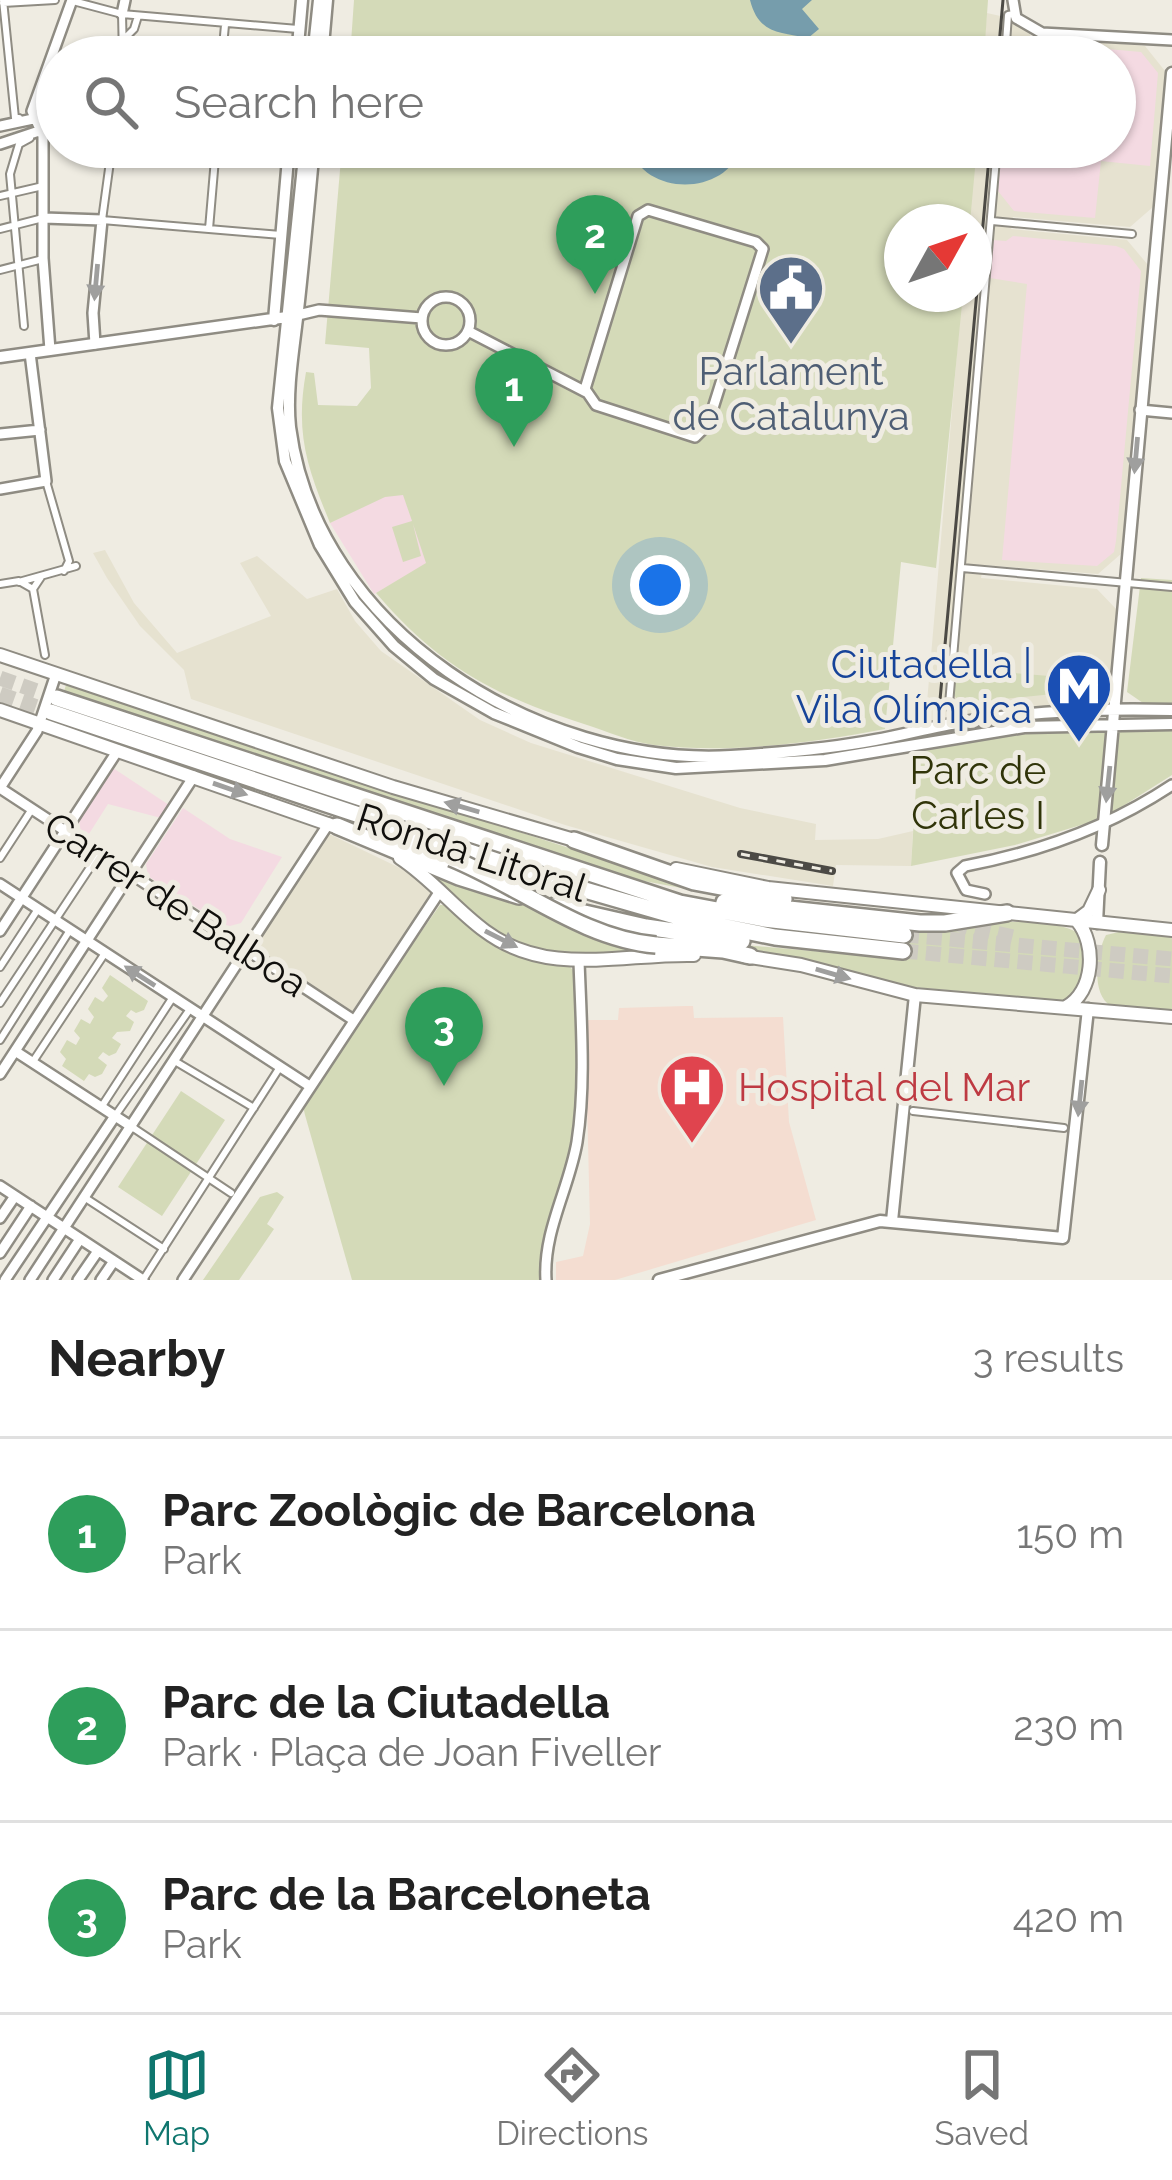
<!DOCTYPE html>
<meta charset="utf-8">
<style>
:root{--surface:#fff;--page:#f2f2f2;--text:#222;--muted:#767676;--line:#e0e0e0;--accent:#0f766e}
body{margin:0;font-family:Raleway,sans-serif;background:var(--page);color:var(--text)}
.compass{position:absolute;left:884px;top:204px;width:108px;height:108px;border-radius:50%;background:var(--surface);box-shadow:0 3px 9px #0004;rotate:50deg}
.you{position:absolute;left:660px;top:585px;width:42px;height:42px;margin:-30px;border:9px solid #fff;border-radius:50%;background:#1a73e8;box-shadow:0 0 0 18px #1a73e833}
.badge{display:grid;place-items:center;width:78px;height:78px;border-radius:50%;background:var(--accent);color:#fff;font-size:39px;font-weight:700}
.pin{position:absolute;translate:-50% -99px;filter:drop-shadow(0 3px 6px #0008)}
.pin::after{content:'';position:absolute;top:63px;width:42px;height:36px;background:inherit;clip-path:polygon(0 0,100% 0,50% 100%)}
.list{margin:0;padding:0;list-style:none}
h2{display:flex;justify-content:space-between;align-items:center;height:156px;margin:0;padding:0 48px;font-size:51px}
h2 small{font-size:39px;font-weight:400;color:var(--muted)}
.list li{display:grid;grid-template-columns:78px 1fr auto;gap:36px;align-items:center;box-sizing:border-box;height:192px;padding:0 48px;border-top:3px solid var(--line)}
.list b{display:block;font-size:45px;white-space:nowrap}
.list p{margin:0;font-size:39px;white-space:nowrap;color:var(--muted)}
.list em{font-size:39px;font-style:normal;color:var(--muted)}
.icon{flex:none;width:66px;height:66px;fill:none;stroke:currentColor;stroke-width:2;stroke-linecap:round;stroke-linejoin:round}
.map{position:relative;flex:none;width:1172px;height:1280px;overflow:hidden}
.search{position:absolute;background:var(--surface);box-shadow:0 3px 9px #0004;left:36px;right:36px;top:36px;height:132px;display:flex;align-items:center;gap:30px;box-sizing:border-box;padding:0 42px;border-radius:66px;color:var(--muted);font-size:45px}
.sheet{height:732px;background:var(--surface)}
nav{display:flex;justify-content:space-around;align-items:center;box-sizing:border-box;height:168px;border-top:3px solid var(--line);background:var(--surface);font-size:33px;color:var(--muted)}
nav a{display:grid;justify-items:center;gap:6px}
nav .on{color:var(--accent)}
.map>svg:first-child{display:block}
.built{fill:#e6e2d0}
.education{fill:#f4dae2}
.medical{fill:#f4ddd1}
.green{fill:#d4dab8}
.water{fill:#769dac}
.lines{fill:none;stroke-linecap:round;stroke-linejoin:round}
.trunk-tunnel{stroke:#cecbc2;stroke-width:15;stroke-dasharray:15 8;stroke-linecap:butt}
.pedestrian-casing{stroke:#8f8c83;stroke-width:10}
.minor-casing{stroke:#8f8c83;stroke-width:14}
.tertiary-casing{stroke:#8f8c83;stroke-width:15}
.secondary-casing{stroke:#8f8c83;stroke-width:16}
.trunk-casing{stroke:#8f8c83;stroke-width:20}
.pedestrian{stroke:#fff;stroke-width:6}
.minor{stroke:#fff;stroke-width:9}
.tertiary{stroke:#fff;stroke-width:10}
.secondary{stroke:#fff;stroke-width:12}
.trunk{stroke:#fff;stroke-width:15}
.tram{stroke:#4c4a45;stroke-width:3}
.rail-casing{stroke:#4c4a45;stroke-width:8}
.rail{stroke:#efece2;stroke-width:3;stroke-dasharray:9;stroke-linecap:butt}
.trunk-bridge-casing{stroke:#8f8c83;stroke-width:20;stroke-linecap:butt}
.trunk-bridge{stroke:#fff;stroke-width:15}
.oneway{fill:#9f9f9e}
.labels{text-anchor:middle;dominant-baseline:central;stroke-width:10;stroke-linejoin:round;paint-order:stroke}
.service-label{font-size:39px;fill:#4e5e75;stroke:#efece2}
.transit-label{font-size:39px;fill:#164399;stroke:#efece2;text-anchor:end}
.park-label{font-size:39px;fill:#303409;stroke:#efece2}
.street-label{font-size:39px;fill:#100f0c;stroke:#efece2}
.health-label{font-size:39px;fill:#be3a42;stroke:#efece2;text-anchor:start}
</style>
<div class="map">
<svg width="1172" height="1280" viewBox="0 0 1172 1280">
<rect width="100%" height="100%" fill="#efece2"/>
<!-- built -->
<path class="built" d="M987 13 1031 23 1030 36 1145 46 1165 71 1153 207 1130 227 1013 217 1011 229 1127 240 1148 265 1122 553 1098 574 983 565 981 578 1097 589 1117 610 1110 696 1096 705 1036 708 925 726 962 294H974V222H969L975 147H1115V57H983Z
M105 550 134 603 177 653 271 616 240 563 257 556 307 599 337 589 355 621 381 651 480 720 531 743 740 808 816 824 815 840 878 839 913 831 911 866 836 865 833 886 712 867 565 825 191 699 184 670 140 626 107 578 93 553Z
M327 833 400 868 434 891 351 1013 251 949Z"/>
<!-- education -->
<path class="education" d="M1029 42 1141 52 1158 73 1150 166 1101 161 1095 218 1014 211 998 191 1002 147H1115V57H1012Z
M1013 236 1116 246 1124 249 1141 271 1116 541 1114 552 1097 566 1002 560 1027 284 990 278 993 240 1006 241Z
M403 494 427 564 374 594 330 523 385 496Z
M113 768 169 805 161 818 108 804 87 837 81 832 79 821Z
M183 808 230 839 282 857 241 923 226 927 148 876 146 864Z"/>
<!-- medical -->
<path class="medical" d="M686 1006H693L694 1018 783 1017 789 1122 816 1220 615 1280H556V1262L583 1256 590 1224 585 1020H618L619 1008Z"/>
<!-- green -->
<path class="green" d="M354 0H988L984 57H350Z
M342 147H977L970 222H902V294H963L936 568 901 562 885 729C811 743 730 754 654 745 631 742 606 731 584 724 492 695 439 666 376 593L426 563 413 524 421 556 403 562 392 527 412 521 403 495 385 497 330 523C307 467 295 433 306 372L314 373 318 405 357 406 371 388 369 348 325 344Z
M1141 578 1172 580V705L1143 703 1127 692Z
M956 668 1073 678 1075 670 1099 672V677L1082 676 1073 692 962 703 953 695Z
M66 685 708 893 644 881 498 837 64 691Z
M1172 724V775L1104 818 1015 845 911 866 919 738 1024 727Z
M421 866 542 907 600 941 644 950C531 969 500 940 421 866Z
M440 905H448C485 932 518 965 567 964L574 971C582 1028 580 1104 569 1161 560 1204 541 1233 542 1280H352L305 1115 302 1101Z
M579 918 710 942 902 959 906 927C942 925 1065 911 1085 939L1081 989 1068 1001 902 986 766 952 632 938Z
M1119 932 1172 936V1011L1111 1006C1091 994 1096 954 1106 935Z
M110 975 148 1001 144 1010 136 1013 131 1010 126 1016 134 1022 130 1031 117 1032 112 1038 121 1044 116 1053 109 1056 103 1052 98 1058 107 1065 102 1074 95 1077 89 1074 84 1081 62 1066 66 1059 60 1052 67 1040 76 1045 80 1038 74 1031 81 1019 90 1024 94 1017 88 1009 95 997 103 1002 108 996 102 988Z
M181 1091 225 1120 162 1216 118 1187Z
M277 1192 284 1197 267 1224 274 1229 239 1280H203L260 1197Z"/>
<!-- water -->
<path class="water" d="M750 0H812L802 9 819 29 808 38C780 32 759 35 750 0Z
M629 147 657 151 661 147H742C725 197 645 197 629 147Z"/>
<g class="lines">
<!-- trunk-tunnel -->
<path class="trunk-tunnel" d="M0 678 57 698
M0 694 51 712
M953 923 1017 938
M904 935 1172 959
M903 951 1172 976"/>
<!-- pedestrian casing -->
<g class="pedestrian-casing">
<path id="pedestrian" d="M3 0 15 118H19
M73 1 122 14 298 29
M3 3 55 0
M122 14 123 57
M125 38 134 29 138 16
M222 57 225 25
M1005 57 1008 15 1014 14
M112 147 102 220 281 235
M0 196 43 186
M992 221 1132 234
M0 229 43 218
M209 229 216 147
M0 270 43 259
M24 326 10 174 19 144 30 138
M46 481 69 561 64 571
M962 568 1172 587
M41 577 33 589 45 655
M19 582 76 566
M0 584 19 581 33 589
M953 714 949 704 997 147
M0 858 32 809
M0 967 38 909
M0 1003 99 854
M0 1040 70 930
M32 1063 105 953
M178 1063 254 1108
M102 1106 173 997
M913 1111 1064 1128
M115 1116 190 1009
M135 1129 231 1193
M87 1199 164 1249
M143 1280 280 1067"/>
</g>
<!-- minor casing -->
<g class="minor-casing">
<path id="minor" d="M1013 0 1016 18 1042 33 1172 40
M122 14 125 0
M0 126 33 119
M0 144 57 125
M648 210 756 242 763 249 708 424 695 437 596 405 585 389 638 216Z
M44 218 102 220 93 313 95 344
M422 321a24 24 0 1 1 48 0a24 24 0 1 1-48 0Z
M298 315 319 310 422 318
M468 331 586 392
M50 350 43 258V136L32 111 72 0
M1140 410 1172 413
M0 434 40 430
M0 489 46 481 30 353
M0 788 352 1019
M0 788 37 731 56 674
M0 884 308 1085
M985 894 966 890 957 873 965 866C1039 852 1109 827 1172 785
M0 931 118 750
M15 1051 132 1127
M0 1074 194 776
M0 1186 143 1280
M0 1218 15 1196
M0 1253 31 1206
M5 1280 115 1116
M30 1280 329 823
M53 1280 80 1239
M78 1280 98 1251
M101 1280 114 1261
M183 1280 440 891
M546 1280C543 1231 569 1189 577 1142 586 1084 581 1020 579 961"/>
</g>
<!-- tertiary casing -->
<g class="tertiary-casing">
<path id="tertiary" d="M297 57 302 0
M313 57 319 0
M322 57 327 0
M305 147 278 408 285 461 320 545 355 602 394 646 434 679 494 713 578 747 617 759 676 768 825 760 1024 727 1172 724
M314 147C309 201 304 256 298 310 294 347 286 390 290 427 316 630 539 767 731 756 779 753 827 749 875 740 905 735 934 726 964 722 1033 711 1102 708 1172 710
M274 320 289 147
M0 357 294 316
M1102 845 1172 73
M1097 923 1100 862
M892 1221 915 995
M659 1280 880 1221 1063 1238 1088 1009"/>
</g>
<!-- secondary casing -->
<g class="secondary-casing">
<path id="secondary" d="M0 655 393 787 581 842
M0 710 345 830
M400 858C432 879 455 909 485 931 548 978 623 953 694 955
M676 869 768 888 1172 930
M1077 920 1089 911 1099 890
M744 956 801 965 915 995 1172 1017
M1066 1007C1094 992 1097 944 1077 921"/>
</g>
<!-- trunk casing -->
<g class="trunk-casing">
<path id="trunk" d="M57 698 680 903 764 919 904 935
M51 712 578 888 682 918 775 937 903 951
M337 826 459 877 519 896
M574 840 694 882 784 899
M412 842 451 858
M724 902 920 923H945L1007 913
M554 906 646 927 742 941
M656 945 723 950 750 956"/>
</g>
<!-- pedestrian -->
<use href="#pedestrian" class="pedestrian"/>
<!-- minor -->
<use href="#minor" class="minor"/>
<!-- tertiary -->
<use href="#tertiary" class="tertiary"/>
<!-- secondary -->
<use href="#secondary" class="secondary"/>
<!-- trunk -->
<use href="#trunk" class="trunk"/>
<!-- tram -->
<path class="tram" d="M998 57 1003 0
M940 700 990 147"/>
<!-- rail casing -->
<g class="rail-casing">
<path id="rail" d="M741 854 832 871"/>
</g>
<!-- rail -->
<use href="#rail" class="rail"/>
<!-- trunk-bridge casing -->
<g class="trunk-bridge-casing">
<path id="trunk-bridge" d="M451 858C520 886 583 939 656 945"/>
</g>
<!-- trunk-bridge -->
<use href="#trunk-bridge" class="trunk-bridge"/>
</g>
<!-- one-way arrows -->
<defs><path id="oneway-solid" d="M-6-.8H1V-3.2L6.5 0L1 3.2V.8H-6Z" transform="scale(3)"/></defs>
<g class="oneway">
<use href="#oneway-solid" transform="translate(96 282) rotate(95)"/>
<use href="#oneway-solid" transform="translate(1136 455) rotate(95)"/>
<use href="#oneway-solid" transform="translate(1108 784) rotate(96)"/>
<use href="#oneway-solid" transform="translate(230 789) rotate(19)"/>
<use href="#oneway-solid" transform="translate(462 807) rotate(-164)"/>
<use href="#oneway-solid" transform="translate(501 939) rotate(27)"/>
<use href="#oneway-solid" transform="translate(833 974) rotate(16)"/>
<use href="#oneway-solid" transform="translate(140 976) rotate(-147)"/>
<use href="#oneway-solid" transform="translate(1080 1098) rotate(96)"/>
</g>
<!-- icons -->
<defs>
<g id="civic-pin" transform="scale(3.45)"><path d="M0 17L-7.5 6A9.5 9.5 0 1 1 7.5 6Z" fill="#5c6f8a" stroke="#efece2"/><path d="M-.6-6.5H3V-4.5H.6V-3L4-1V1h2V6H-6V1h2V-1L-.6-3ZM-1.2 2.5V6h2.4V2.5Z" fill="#fff"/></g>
<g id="metro-pin" transform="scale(3.45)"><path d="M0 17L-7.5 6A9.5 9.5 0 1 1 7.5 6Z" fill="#1a4fb4" stroke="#efece2"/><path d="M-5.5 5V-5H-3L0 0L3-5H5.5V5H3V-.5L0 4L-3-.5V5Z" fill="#fff"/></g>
<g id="hospital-pin" transform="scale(3.45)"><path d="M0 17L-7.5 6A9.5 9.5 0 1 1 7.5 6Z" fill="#e0444e" stroke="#efece2"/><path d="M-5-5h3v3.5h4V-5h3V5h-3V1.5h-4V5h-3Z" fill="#fff"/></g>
</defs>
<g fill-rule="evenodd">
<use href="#civic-pin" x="791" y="288"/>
<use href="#metro-pin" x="1079" y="686"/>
<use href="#hospital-pin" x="692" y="1087"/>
</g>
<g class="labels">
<!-- service labels -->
<g class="service-label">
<text x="791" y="371">Parlament<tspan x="791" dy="45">de Catalunya</tspan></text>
</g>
<!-- transit labels -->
<g class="transit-label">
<text x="1032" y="664">Ciutadella |<tspan x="1032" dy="45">Vila Olímpica</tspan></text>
</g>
<!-- park labels -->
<g class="park-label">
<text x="978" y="770">Parc de<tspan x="978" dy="45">Carles I</tspan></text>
</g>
<!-- street labels -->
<g class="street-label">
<text transform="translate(472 852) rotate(18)">Ronda Litoral</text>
<text transform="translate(176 904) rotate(33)">Carrer de Balboa</text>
</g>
<!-- health labels -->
<g class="health-label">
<text x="738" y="1087">Hospital del Mar</text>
</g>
</g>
</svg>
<svg class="compass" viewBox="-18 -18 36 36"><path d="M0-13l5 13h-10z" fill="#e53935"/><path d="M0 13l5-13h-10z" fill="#767676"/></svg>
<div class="you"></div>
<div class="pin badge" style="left:514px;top:447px;background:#2e9e5b">1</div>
<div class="pin badge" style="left:595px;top:294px;background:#2e9e5b">2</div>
<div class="pin badge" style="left:444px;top:1086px;background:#2e9e5b">3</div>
<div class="search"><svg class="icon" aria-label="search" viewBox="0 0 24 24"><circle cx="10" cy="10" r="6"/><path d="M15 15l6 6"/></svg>Search here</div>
</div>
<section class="sheet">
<h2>Nearby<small>3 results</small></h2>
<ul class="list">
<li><span class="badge" style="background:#2e9e5b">1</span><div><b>Parc Zoològic de Barcelona</b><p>Park</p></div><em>150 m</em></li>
<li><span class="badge" style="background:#2e9e5b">2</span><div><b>Parc de la Ciutadella</b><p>Park · Plaça de Joan Fiveller</p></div><em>230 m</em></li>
<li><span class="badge" style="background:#2e9e5b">3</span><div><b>Parc de la Barceloneta</b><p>Park</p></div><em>420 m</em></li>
</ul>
</section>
<nav>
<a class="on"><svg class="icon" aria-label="map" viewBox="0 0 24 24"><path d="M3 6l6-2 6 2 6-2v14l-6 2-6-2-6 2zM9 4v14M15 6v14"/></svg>Map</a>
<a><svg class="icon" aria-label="directions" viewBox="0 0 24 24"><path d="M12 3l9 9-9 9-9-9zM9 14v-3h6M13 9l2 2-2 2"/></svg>Directions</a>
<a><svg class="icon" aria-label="saved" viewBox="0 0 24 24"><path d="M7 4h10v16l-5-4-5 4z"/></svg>Saved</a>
</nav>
